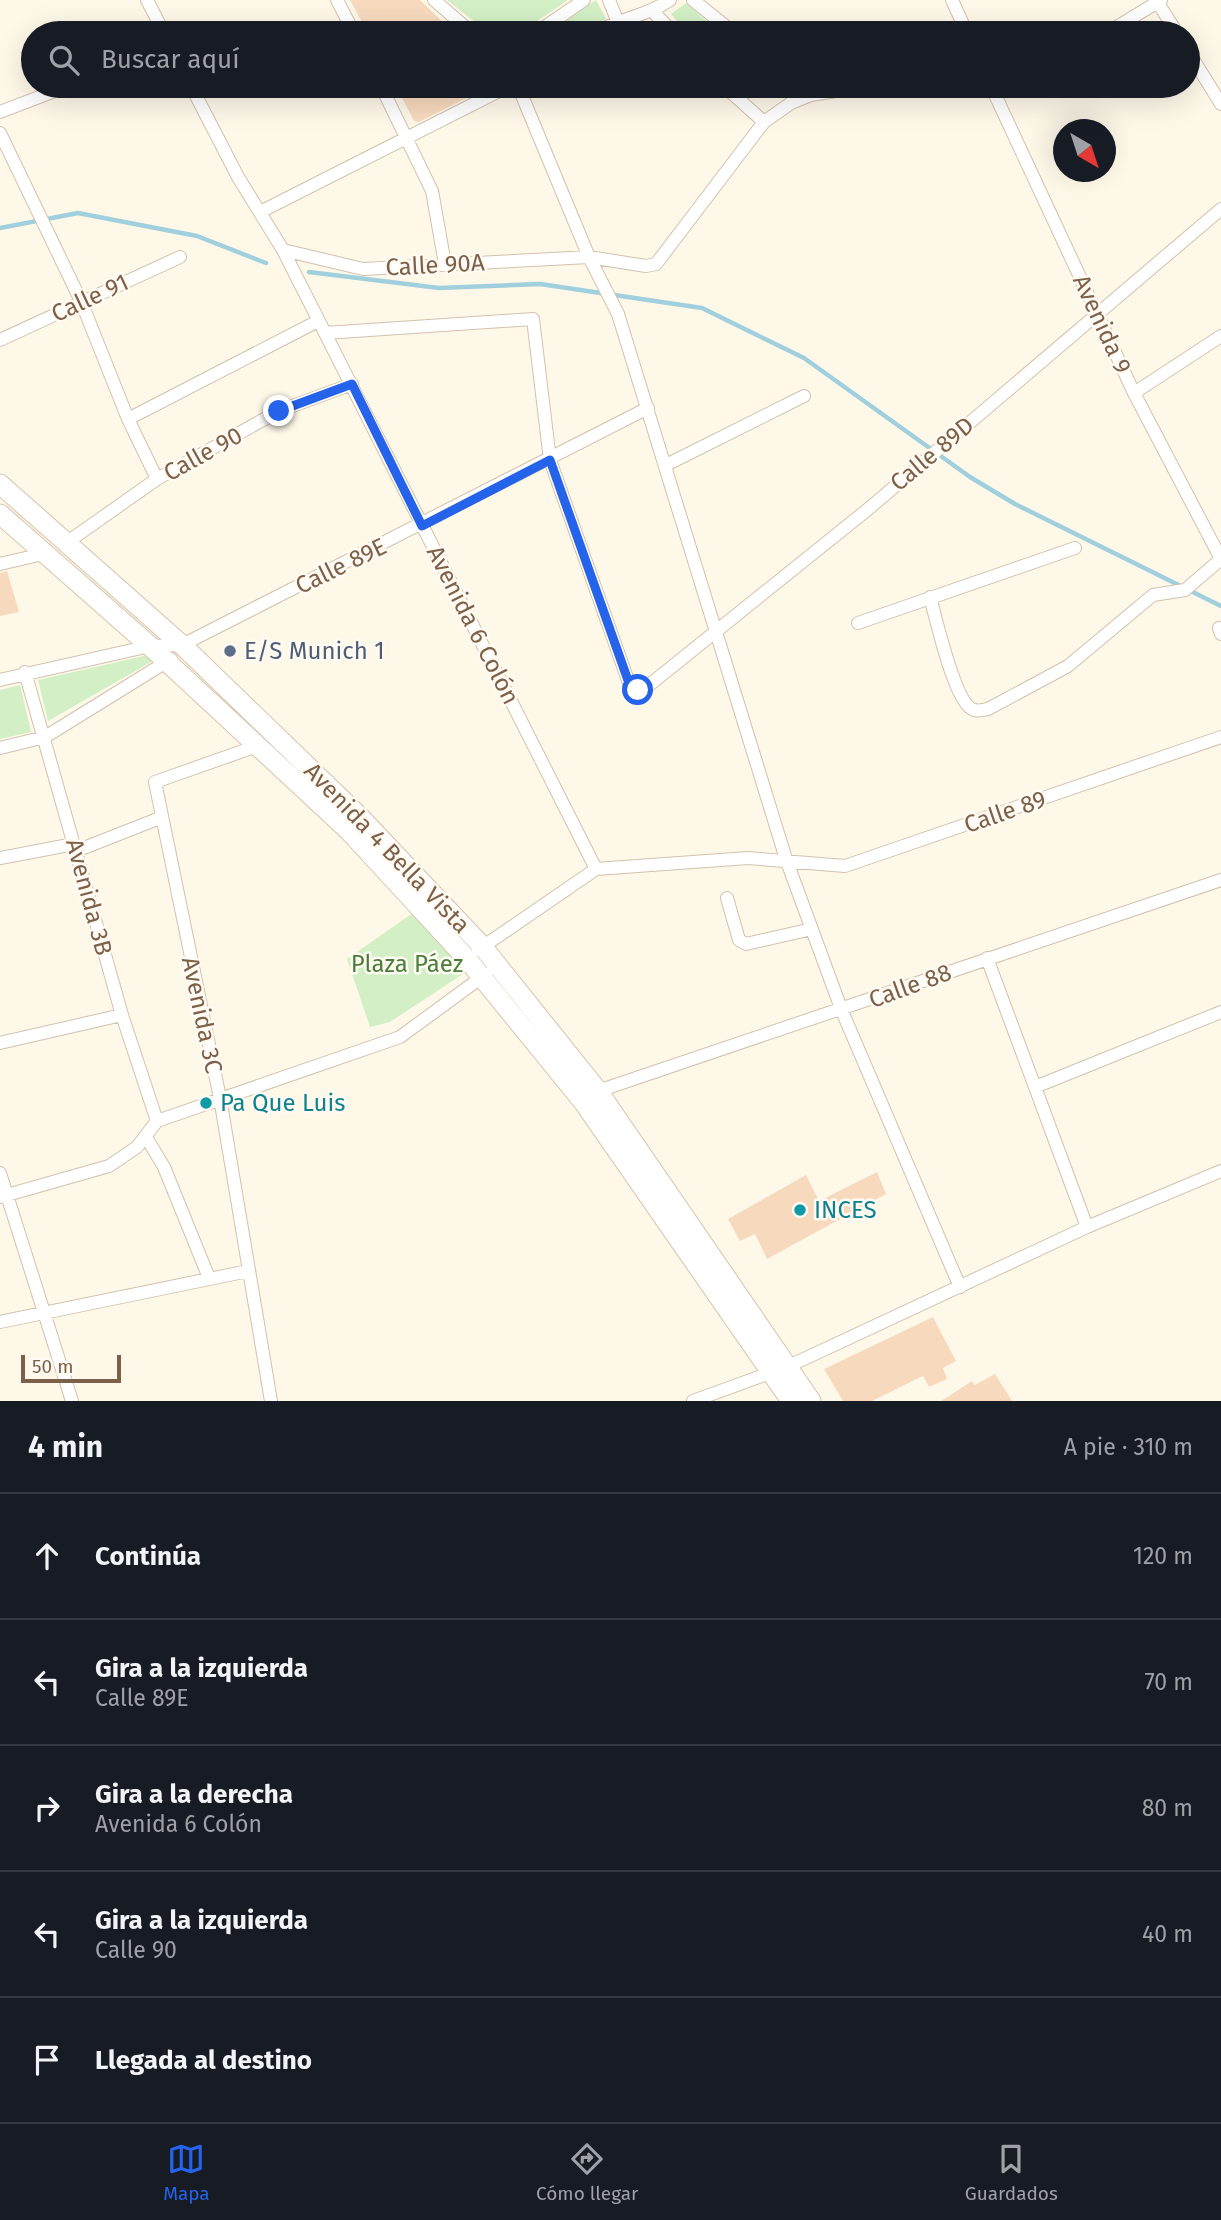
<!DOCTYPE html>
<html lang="es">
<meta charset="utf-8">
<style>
:root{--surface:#171b24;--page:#242831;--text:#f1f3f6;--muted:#9ea1a6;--line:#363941;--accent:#2563eb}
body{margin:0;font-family:"Fira Sans",sans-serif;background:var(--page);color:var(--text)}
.compass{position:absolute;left:1053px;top:119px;width:63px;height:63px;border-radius:50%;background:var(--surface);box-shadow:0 7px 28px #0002;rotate:141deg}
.scale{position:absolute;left:21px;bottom:18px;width:100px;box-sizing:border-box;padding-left:7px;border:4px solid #7d6049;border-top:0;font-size:19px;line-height:24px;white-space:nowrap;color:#7d6049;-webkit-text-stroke:5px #fffbf2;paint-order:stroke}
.stop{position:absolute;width:21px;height:21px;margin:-16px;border:5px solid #2563eb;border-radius:50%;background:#fff}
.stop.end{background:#2563eb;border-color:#fff;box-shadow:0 2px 7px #0008}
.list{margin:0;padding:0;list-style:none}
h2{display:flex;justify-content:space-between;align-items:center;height:91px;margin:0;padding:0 28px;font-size:30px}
h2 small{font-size:23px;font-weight:400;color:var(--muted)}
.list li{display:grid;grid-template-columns:46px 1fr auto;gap:21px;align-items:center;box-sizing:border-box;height:126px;padding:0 28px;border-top:2px solid var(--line)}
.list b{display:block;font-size:26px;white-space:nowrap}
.list p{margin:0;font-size:23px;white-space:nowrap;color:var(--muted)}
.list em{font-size:23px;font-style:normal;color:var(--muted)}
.icon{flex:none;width:38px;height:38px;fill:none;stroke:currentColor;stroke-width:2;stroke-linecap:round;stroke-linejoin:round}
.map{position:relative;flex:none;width:1221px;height:1401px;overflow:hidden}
.search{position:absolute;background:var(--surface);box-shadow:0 7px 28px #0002;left:21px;right:21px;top:21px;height:77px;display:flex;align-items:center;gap:18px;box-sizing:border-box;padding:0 24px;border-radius:38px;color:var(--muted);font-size:26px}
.sheet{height:721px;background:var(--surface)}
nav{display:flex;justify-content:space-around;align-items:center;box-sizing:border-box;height:98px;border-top:2px solid var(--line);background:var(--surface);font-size:19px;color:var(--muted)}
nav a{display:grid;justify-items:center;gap:4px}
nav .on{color:var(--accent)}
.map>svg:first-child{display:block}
.green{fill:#d2efc5}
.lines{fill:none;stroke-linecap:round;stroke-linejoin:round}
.stream{stroke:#a0cfde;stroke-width:4.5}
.building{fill:#f7dabe}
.street-casing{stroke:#d3c1ad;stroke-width:14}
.secondary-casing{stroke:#d7c2aa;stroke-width:21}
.street{stroke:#fff;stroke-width:12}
.secondary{stroke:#fff;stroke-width:19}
.route{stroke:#2563eb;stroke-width:9}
.service-dot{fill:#5c6f8a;stroke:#fffbf2;stroke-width:2.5}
.culture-dot{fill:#0f9aa8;stroke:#fffbf2;stroke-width:2.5}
.labels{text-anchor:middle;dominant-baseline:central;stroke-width:5;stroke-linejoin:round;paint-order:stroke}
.street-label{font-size:24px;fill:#7d6049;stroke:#fffbf2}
.service-label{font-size:24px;fill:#4e5e75;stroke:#fffbf2;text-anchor:start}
.park-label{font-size:24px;fill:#497e3c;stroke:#fffbf2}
.culture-label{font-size:24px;fill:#0d838f;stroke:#fffbf2;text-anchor:start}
</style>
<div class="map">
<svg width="1221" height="1401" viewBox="0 0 1221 1401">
<rect width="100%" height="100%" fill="#fef8e9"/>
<!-- green -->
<path class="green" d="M447 0H568L519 33H489Z
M596 0 606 19 583 33H548Z
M686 3 720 33H687L671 14Z
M148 655 151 662 48 721 38 680Z
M20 685 31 732 0 739V690Z
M420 908 469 970 390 1022 370 1027 347 959Z"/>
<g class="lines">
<!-- stream -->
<path class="stream" d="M0 228 78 213 197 236 266 263
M309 272 439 288 540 284 702 308 804 358 970 477 1015 504 1221 606"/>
</g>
<!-- building -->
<path class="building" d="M350 0H420L454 33H368Z
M396 86H490L419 122 414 121Z
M7 571 19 612 0 616V573Z
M877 1172 886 1194 767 1259 755 1234 740 1241 728 1219 806 1175 819 1201Z
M933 1317 956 1361 943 1368 947 1379 929 1387 923 1376 872 1401H843L824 1369Z
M995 1374 1012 1401H941L972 1381 975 1385Z"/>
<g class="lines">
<!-- street casing -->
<g class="street-casing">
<path id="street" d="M147 0 164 33
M337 0 354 33
M434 0 472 33
M609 0 617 20
M693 0 734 33
M952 0 967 33
M1158 3 1177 33
M653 12 674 33
M536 33 584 0
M595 33C620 18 647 16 670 0
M1107 33 1161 0
M1188 51 1221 104
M191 86 238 177 283 250 596 869
M381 86 432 191 445 264
M518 86 589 257 618 314 786 859 842 1011 960 1287
M724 86 764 122
M800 86 811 95
M991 86 1134 393 1221 559
M0 112 68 86
M0 133 81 301 128 419 157 479
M260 212 509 86
M283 250 363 269 589 257 646 266 656 264 764 122 791 103 811 95 868 86
M325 333 533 319 550 460 630 686 643 690 867 510 1221 209
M0 340 180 257
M1134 393 1221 336
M128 419 318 321
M666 465 804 396
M66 543 157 479 279 411 352 384
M0 564 43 554
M930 597C936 618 954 700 972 709 977 712 982 710 988 709L1068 666 1153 595 1185 590 1221 559
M858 623 1075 548
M1219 628 1221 634
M25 672 122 1015 157 1121
M0 680 150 646 182 645 648 408
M257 746 155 782 220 1098 271 1401
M0 748 45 737 171 659
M76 851 160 818
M0 858 74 844
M727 898 739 940 746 944 812 929
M478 950 596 869 748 858 845 866 1221 737
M987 958 1087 1227
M0 1043 122 1015
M1035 1087 1221 1012
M598 1091 1221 880
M146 1137 164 1167 209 1278
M0 1173 72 1401
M0 1197 109 1166 137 1147 157 1121 400 1037 486 974
M0 1322 248 1271
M693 1401 789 1366 1087 1227 1221 1171"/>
</g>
<!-- secondary casing -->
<g class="secondary-casing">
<path id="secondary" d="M0 484 182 645 360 817 482 946 598 1091 811 1401
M0 514 150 646 348 830 467 959 584 1103 791 1401"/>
</g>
<!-- street -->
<use href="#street" class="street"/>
<!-- secondary -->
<use href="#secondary" class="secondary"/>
</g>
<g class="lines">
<!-- route -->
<path class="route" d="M279 411 352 384 422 526 550 460 630 686 638 690"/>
</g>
<!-- markers -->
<circle class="service-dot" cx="230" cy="651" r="7"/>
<g class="culture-dot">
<circle cx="206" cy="1103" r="7"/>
<circle cx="800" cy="1210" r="7"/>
</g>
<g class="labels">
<!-- street labels -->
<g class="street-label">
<text transform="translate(435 265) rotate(-3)">Calle 90A</text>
<text transform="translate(90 298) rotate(-25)">Calle 91</text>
<text transform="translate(1102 324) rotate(65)">Avenida 9</text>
<text transform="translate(203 454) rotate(-29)">Calle 90</text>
<text transform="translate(932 454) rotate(-40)">Calle 89D</text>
<text transform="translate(341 566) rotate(-26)">Calle 89E</text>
<text transform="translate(473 625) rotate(63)">Avenida 6 Colón</text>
<text transform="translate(1005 812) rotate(-19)">Calle 89</text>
<text transform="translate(387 848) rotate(46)">Avenida 4 Bella Vista</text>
<text transform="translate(89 897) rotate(75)">Avenida 3B</text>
<text transform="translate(910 986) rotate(-20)">Calle 88</text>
<text transform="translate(202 1015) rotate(78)">Avenida 3C</text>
</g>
<!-- service labels -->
<g class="service-label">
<text x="244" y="651">E/S Munich 1</text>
</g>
<!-- park labels -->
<g class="park-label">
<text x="407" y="964">Plaza Páez</text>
</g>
<!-- culture labels -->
<g class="culture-label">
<text x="220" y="1103">Pa Que Luis</text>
<text x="814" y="1210">INCES</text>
</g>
</g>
</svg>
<svg class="compass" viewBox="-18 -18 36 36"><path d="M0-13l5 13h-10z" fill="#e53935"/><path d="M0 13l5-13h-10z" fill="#9ea1a6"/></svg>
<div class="scale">50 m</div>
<div class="stop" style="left:638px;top:690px"></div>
<div class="stop end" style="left:279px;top:411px"></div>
<div class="search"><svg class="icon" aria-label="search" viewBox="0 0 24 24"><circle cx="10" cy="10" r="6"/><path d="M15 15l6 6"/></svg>Buscar aquí</div>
</div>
<section class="sheet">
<h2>4 min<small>A pie · 310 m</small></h2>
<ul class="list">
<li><svg class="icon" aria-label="ahead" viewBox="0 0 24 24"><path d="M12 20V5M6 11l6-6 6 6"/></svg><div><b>Continúa</b></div><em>120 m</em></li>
<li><svg class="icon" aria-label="left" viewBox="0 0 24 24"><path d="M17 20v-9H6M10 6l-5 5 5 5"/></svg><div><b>Gira a la izquierda</b><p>Calle 89E</p></div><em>70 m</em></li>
<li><svg class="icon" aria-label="right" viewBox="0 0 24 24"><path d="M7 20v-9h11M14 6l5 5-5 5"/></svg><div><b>Gira a la derecha</b><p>Avenida 6 Colón</p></div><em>80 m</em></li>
<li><svg class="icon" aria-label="left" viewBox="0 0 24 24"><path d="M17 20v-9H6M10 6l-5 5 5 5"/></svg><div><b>Gira a la izquierda</b><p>Calle 90</p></div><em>40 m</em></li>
<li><svg class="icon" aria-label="arrive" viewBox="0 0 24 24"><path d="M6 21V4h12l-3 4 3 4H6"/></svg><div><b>Llegada al destino</b></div></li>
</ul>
</section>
<nav>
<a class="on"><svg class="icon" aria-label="map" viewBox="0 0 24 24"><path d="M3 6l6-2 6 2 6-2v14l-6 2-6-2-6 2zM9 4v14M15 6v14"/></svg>Mapa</a>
<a><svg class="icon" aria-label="directions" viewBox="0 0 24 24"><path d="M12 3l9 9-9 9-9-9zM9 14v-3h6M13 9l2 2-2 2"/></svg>Cómo llegar</a>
<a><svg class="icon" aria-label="saved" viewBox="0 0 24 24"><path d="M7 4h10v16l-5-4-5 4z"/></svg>Guardados</a>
</nav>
